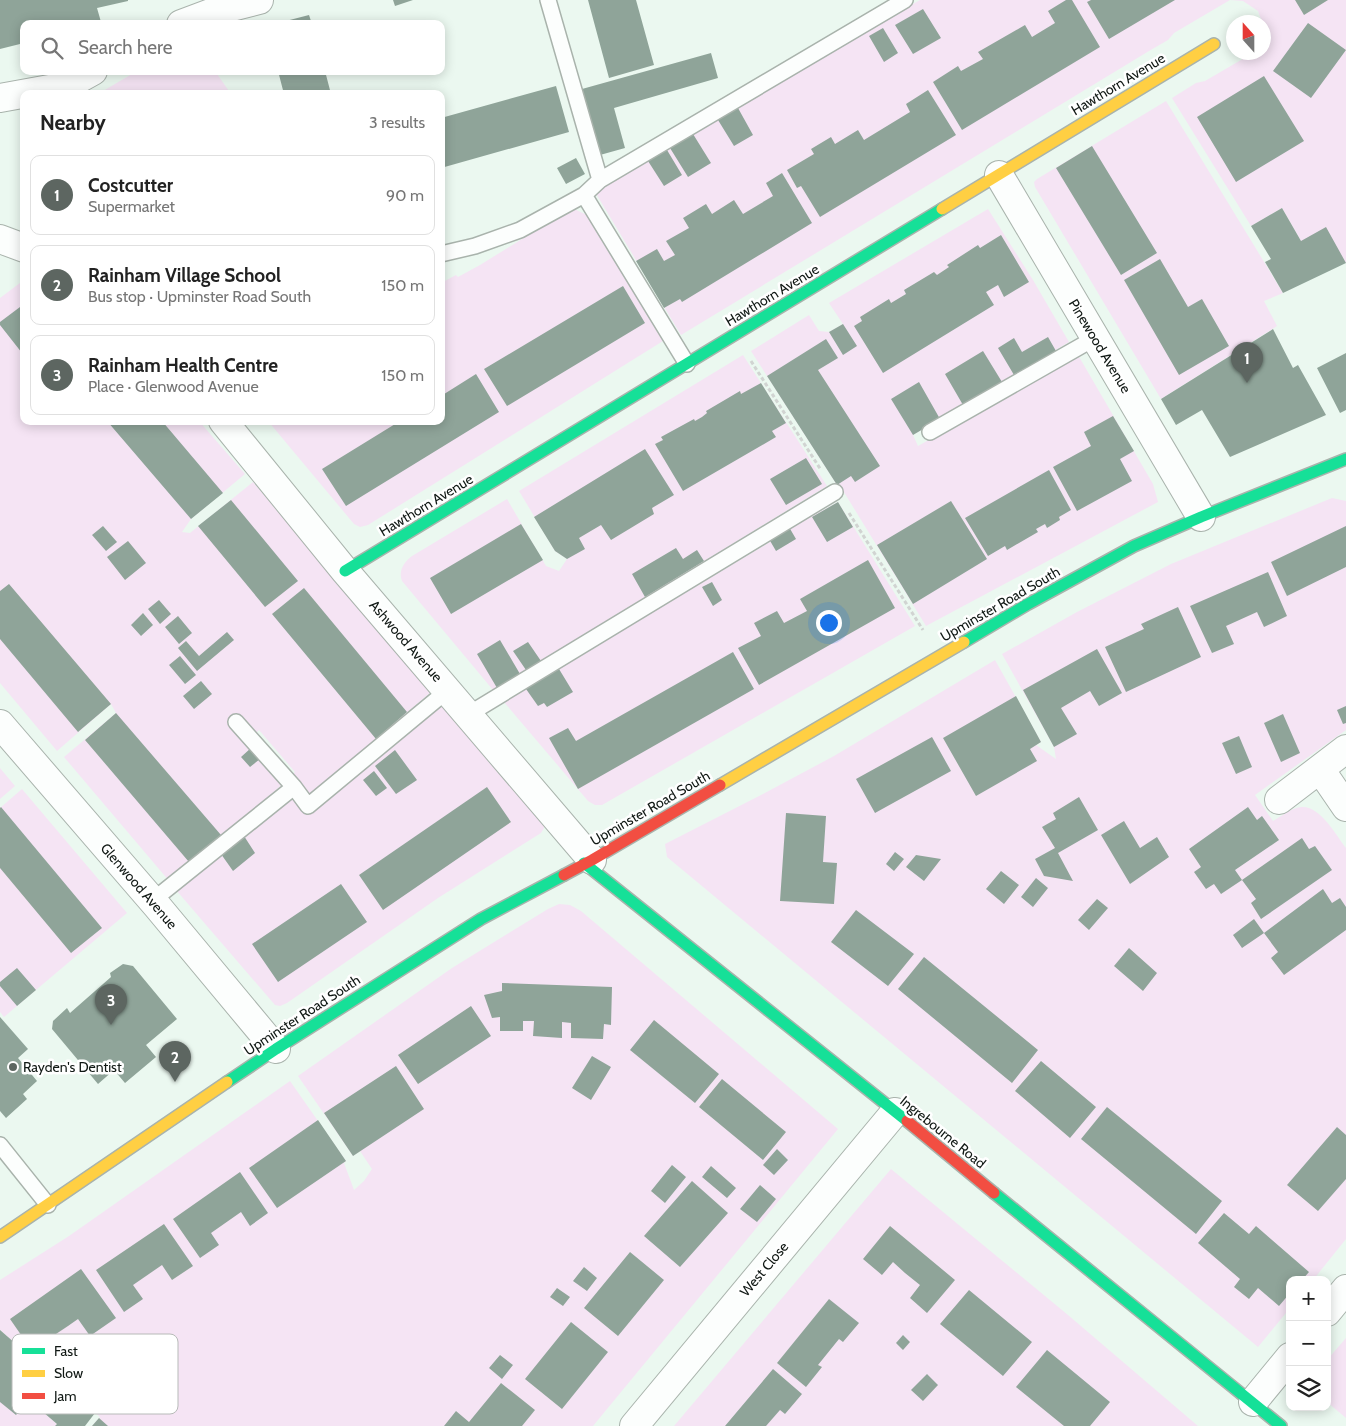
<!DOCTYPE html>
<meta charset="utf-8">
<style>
:root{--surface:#fff;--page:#f2f2f2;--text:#222;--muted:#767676;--line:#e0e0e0;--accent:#5d6661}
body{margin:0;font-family:Cabin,sans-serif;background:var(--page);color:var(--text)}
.controls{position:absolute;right:15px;bottom:15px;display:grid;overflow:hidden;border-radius:10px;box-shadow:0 2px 12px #0003}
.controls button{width:45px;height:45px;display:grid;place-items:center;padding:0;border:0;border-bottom:1px solid var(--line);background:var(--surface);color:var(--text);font:25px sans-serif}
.compass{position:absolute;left:1226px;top:15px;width:45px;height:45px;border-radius:50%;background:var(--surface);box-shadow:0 2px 12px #0003;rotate:339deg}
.you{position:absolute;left:828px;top:622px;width:18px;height:18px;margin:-12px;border:4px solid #fff;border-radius:50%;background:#1a73e8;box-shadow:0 0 0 8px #1a73e833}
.badge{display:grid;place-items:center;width:32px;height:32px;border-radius:50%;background:var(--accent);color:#fff;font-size:16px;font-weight:700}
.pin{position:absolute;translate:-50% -41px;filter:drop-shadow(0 1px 2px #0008)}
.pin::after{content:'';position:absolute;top:26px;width:18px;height:15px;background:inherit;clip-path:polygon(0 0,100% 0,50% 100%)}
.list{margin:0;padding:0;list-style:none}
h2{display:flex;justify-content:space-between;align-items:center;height:65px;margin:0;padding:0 20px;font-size:21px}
h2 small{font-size:16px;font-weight:400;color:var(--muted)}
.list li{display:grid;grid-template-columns:32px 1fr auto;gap:15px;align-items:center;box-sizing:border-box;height:80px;margin:0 10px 10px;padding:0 10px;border:1px solid var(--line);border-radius:10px}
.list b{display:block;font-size:19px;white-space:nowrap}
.list p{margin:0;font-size:16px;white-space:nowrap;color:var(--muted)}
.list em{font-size:16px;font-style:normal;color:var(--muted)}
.icon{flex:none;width:28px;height:28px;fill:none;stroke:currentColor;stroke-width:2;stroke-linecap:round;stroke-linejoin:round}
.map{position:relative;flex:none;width:1346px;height:1426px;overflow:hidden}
.search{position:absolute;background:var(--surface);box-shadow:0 2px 12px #0003;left:20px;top:20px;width:425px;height:55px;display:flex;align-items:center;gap:12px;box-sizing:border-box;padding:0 18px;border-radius:10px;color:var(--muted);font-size:19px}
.panel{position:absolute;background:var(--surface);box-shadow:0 2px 12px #0003;left:20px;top:90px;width:425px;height:335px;border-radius:10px}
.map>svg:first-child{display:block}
.green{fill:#f5e4f4}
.building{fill:#8fa499}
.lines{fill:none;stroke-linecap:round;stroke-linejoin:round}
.lane-casing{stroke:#a9b3ac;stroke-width:18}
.street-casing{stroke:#a9b3ac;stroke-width:30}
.fast-casing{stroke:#a9b3ac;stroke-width:14}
.slow-casing{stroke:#a9b3ac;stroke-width:14}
.jam-casing{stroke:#a9b3ac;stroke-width:14}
.path{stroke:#d1d4d2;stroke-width:3;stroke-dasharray:4 2.5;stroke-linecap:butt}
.lane{stroke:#fcfefd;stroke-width:15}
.street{stroke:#fcfefd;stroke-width:28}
.fast{stroke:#16e098;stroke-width:11}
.slow{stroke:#ffcf43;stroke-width:11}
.jam{stroke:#f24e42;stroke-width:11}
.poi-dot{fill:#5d6661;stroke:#fff;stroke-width:2}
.labels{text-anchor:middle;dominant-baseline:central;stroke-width:5;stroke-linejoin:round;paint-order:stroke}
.street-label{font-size:14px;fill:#101814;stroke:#fff}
.poi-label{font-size:14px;fill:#101814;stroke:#fff;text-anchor:start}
.key{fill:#fff;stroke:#b7bab8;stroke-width:1}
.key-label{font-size:14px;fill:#101814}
</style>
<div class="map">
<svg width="1346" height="1426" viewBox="0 0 1346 1426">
<rect width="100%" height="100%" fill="#ebf8f0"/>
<!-- green -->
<path class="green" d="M920 0H1346V263L1301 241 1282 208 1251 226 1172 98 1196 83 1205 81 1253 53 1264 52V35L1265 30 1264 22H1262L1258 11 1243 1 1230 0 1174 33 1168 40 1149 51 681 335 595 192Z
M137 71H215L231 94H98Z
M1166 101 1283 293 1264 301 1277 326 1161 399 1035 187 1034 182 1037 179Z
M572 208 587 215 663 341 368 525 360 527 354 524 268 421H441V283L456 275 458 277 480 265Z
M988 209 1033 280 1069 342 913 435 918 446 1078 355 1153 484 1158 502 926 626 839 484 837 485 751 351 809 315 819 331 829 332 843 324 829 303Z
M24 280V421H199L245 474 191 519 182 532 190 533 253 482 431 692 308 797 289 777 295 772 259 730 253 736 284 783 170 882 64 757 116 713 111 704 57 751 0 683V298Z
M743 355 827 486 493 690 402 581C398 571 404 562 412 556L507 499 546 566 559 571 567 559 555 551 519 491Z
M1332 498 1346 501V730L1255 795 1273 821C1282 816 1291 808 1301 807 1320 805 1336 835 1346 848V1239L1313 1280H1290V1308L1258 1347 667 857 665 844 763 794 834 756 995 660 1041 742 1036 745 1056 759 1054 747 1002 654 1077 612 1171 564Z
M838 502 915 626 602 805H595L588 801 504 702 770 542 811 514 812 516Z
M442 704 544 825V828L541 833 438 898 287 1003 280 1006 275 1005 176 890 296 795 307 812Z
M0 768 15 786 0 799Z
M22 789 127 913 4 1017 0 1012V808Z
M559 904 570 905 581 911 838 1129 593 1426H92L100 1417 0 1330V1280L69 1236 290 1081 346 1161 344 1163 354 1190 364 1181 372 1169 360 1151 353 1156 298 1076 452 968 548 909Z
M891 1169 1068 1315 1198 1426H674Z
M1346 1338V1418L1327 1402V1360Z
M0 1376 57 1424 55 1426H0Z"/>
<!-- building -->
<path class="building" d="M0 0H128V1L97 8 101 22 96 24H24V43L0 49Z
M393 0H413L395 6Z
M588 0H636L654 65 609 78Z
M1066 0H1072L1100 47 962 130 933 82 958 66 961 71 983 59 978 52 1025 25 1032 37 1055 23 1048 11Z
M1091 0H1175L1109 39 1087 2Z
M1295 0H1328L1304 15Z
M923 9 941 38 913 54 895 25Z
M309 15 312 24H279L278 23Z
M1308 23 1346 50 1311 98 1273 71Z
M883 28 898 53 884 62 869 36Z
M711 53 718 78 614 108 625 148 600 155 582 89Z
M278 71H325L331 94H284Z
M1264 76 1304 141 1236 182 1197 117Z
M556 86 569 132 441 168V118Z
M928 90 956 135 820 217 801 186 797 188 787 170 814 154 811 149 831 137 835 144 858 130 864 140 910 112 906 104Z
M738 108 753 135 734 146 718 120Z
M693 134 711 163 688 177 670 148Z
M1092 146 1157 253 1121 275 1056 168Z
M667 150 682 175 664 186 648 161Z
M576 158 585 174 566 184 557 168Z
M782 173 812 223 682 302 680 299 664 308 636 261 657 249 664 261 675 255 666 241 689 228 683 218 706 204 712 214 734 200 743 214 773 196 766 183Z
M1282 208 1301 241 1326 227 1346 263 1283 293 1265 262 1271 259 1251 226Z
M1001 235 1029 282 1004 297 998 285 986 292 994 305 883 373 854 326 862 321 860 317 889 299 891 303 906 294 904 290 934 272 937 275 949 267 947 265 978 245 980 248Z
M1160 259 1188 307 1202 299 1229 346 1179 375 1124 280Z
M623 286 645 323 507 406 484 369Z
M24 304V352L22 353 0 325V322Z
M843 324 857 346 843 355 829 332Z
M1273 329 1293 368 1298 365 1326 415 1230 457 1202 410 1176 425 1161 399Z
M1048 337 1056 351 1014 375 998 348 1014 338 1022 352Z
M826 339 838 358 818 370 880 466 855 482 851 476 837 485 767 376Z
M983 351 1002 382 963 405 945 374Z
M1346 353V410L1340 413 1317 368Z
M476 374 499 412 346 506 322 469 400 421H441V396Z
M919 382 940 419 913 435 891 399Z
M761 383 786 423 772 431 776 437 683 491 655 444 663 440 661 437 694 419 695 421 702 417 707 413 706 411 740 391 741 394Z
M1113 416 1134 451 1120 459 1132 481 1077 511 1053 467 1091 446 1084 432Z
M107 421H162L223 493 191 519Z
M645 449 674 495 652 508 654 514 611 540 601 525 579 538 585 549 567 559 555 551 534 517Z
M806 458 822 484 786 505 770 479Z
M1049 470 1071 510 1059 517 1060 520 1047 528 1045 524 1036 529 1038 532 1007 550 1005 546 988 556 965 518Z
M231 500 298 581 265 607 198 526Z
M951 501 987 559 913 604 877 545Z
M838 502 853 527 827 542 812 517Z
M521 524 543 560 451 614 430 578Z
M103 526 117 542 106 551 92 535Z
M1346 526V567L1287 596 1271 562Z
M789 527 796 539 776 551 769 539Z
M128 541 146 563 125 580 107 557Z
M676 548 683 559 697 550 704 561 645 597 632 574Z
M868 560 895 608 759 685 738 648 761 636 754 623 777 611 784 623 807 611 800 599Z
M1268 572 1287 616 1264 627 1257 612 1226 626 1234 644 1212 653 1190 606Z
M712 582 722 600 713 606 702 587Z
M9 584 111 704 78 732 0 639V591Z
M304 588 407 712 376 739 272 614Z
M159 600 171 614 160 624 148 609Z
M1178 607 1201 657 1126 692 1105 647 1144 629 1141 624Z
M143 613 153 625 141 636 131 625Z
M178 616 192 633 179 644 165 627Z
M227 632 234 640 197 671 178 648 186 641 199 656Z
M500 640 520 674 497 688 477 654Z
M528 642 541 661 526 670 513 651Z
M1097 649 1122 693 1099 706 1090 691 1061 708 1077 734 1054 747 1023 690Z
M733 652 754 689 578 789 549 738 568 728 576 741Z
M180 656 196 675 185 684 169 665Z
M559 669 573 692 547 707 544 703 538 706 526 689Z
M201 681 212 694 194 709 183 696Z
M1016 696 1041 742 1030 749 1037 761 976 796 943 738Z
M1346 706V723L1343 724 1337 710Z
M116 713 221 835 189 862 85 740Z
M1283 714 1300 753 1281 762 1264 723Z
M1239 736 1252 767 1236 774 1222 743Z
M932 737 951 771 875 813 856 779Z
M251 748 260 759 250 767 241 757Z
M395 750 417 780 396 794 375 766Z
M374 771 387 788 376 796 363 780Z
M487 787 511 822 383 910 359 875Z
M1079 797 1098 830 1058 853 1073 881 1044 876 1035 859 1055 848 1042 827 1056 819 1053 813Z
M1 807 102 928 71 953 0 868V808Z
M1248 807 1257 820 1262 816 1279 840 1235 870 1242 880 1221 894 1214 884 1206 889 1194 872 1201 867 1189 849Z
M786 813 826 816 823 862 837 863 834 904 780 901Z
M1124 821 1140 848 1157 837 1169 857 1130 884 1101 835Z
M244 836 255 853 233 871 221 854Z
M1302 838 1309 849 1315 846 1332 870 1261 919 1251 903 1256 899 1242 880Z
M895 852 904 859 894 871 886 864Z
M916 855 941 859 924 881 906 867Z
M1001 871 1019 885 1004 904 986 889Z
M1036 878 1048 888 1033 907 1021 897Z
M341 884 367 922 278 982 252 944Z
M1323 889 1332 903 1340 898 1346 907V930L1284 975 1271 958 1278 952 1264 933 1242 948 1233 935 1254 919 1264 933Z
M1097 899 1108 908 1089 930 1078 920Z
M856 910 914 954 888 986 831 942Z
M1129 948 1157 973 1143 991 1114 966Z
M924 957 1038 1050 1012 1083 898 989Z
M123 964 133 966 177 1019 146 1045 156 1057 125 1083 114 1070 98 1084 52 1029 53 1021 67 1008 70 1013 111 977 110 973Z
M17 968 36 990 17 1006 0 986V982Z
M502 983 612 987 611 1025 604 1024 603 1039 571 1038V1023L562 1022V1038L533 1036 534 1021H523V1031H500V1017L492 1018 484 995 502 991Z
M471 1006 491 1036 418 1084 398 1055Z
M0 1017 28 1049 18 1058 37 1081 23 1094 27 1099 6 1118 0 1111Z
M654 1020 719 1074 695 1103 630 1050Z
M592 1056 611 1067 591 1100 572 1088Z
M1041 1061 1096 1107 1070 1138 1015 1091Z
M396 1066 424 1109 353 1156 324 1113Z
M722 1079 786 1132 763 1160 699 1107Z
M1107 1107 1222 1201 1196 1234 1081 1139Z
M318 1120 346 1161 277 1208 249 1168Z
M1337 1127 1346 1135V1179L1318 1211 1287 1185Z
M777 1149 788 1160 774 1175 763 1165Z
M672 1165 686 1177 665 1203 651 1191Z
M711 1166 736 1188 727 1198 702 1177Z
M240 1172 268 1213 250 1226 241 1212 211 1233 219 1245 200 1258 173 1219Z
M692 1181 728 1213 680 1267 644 1236Z
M760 1185 776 1199 757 1222 740 1209Z
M1224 1213 1249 1234 1256 1226 1309 1272 1302 1280H1290V1293L1279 1306 1258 1288 1249 1299 1234 1287 1240 1279 1198 1243Z
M164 1224 193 1266 172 1280 162 1265 133 1285 143 1299 124 1312 96 1270Z
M890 1226 955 1280 927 1313 910 1298 920 1285 905 1273 893 1262 882 1275 863 1259Z
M630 1252 664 1280 618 1336 584 1308Z
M584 1267 597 1278 587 1291 573 1281Z
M81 1269 116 1318 90 1336 78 1319 68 1326 56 1334 68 1351 44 1368 10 1319Z
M557 1288 570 1297 563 1306 550 1297Z
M969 1290 1032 1342 1003 1376 940 1324Z
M829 1299 859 1323 843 1342 839 1339 818 1365 822 1367 806 1387 777 1363Z
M571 1322 608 1352 562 1409 525 1379Z
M0 1330 95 1413 85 1426H55L57 1424 29 1400 16 1415 0 1402Z
M903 1335 910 1342 903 1350 896 1343Z
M1047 1350 1110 1402 1090 1426H1064L1016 1387Z
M500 1355 513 1365 502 1379 489 1368Z
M773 1369 802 1394 785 1414 780 1410 766 1426H725Z
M927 1374 938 1385 923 1401 911 1390Z
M501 1383 535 1410 522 1426H444L456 1411 469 1422Z
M99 1418 108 1426H92Z"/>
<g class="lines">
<!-- lane casing -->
<g class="lane-casing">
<path id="lane" d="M548 0 600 180
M584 195 687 364
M441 254 475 246 520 230 584 195 600 180 905 0
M930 432 1095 338
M469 714 835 492
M236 722 294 787
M152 901 294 787 308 806 448 690
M0 1145 48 1205"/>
</g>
<!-- street casing -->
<g class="street-casing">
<path id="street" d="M181 24 216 11 259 0
M0 98 66 86 93 71
M999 175 1201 517
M0 239 24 248
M223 421 345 571 592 860
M0 724 157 906 276 1049
M1320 769 1346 807
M1279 800 1346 749
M1327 1312 1346 1289
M1253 1402 1290 1357
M634 1426 895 1112"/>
</g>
<!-- fast casing -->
<g class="fast-casing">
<path id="fast" d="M345 571 942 209
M964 642 1028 604 1134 546 1201 517 1346 459
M584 863 907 1121
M227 1082 276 1049 481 919 564 875
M994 1193 1281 1426"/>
</g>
<!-- slow casing -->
<g class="slow-casing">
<path id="slow" d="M942 209 1214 44
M720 785 964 642
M0 1237 227 1082"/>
</g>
<!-- jam casing -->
<g class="jam-casing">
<path id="jam" d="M564 875 592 860 720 785
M907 1121 994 1193"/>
</g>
<!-- path -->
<path class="path" d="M751 361 821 470
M849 513 923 630"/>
<!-- lane -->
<use href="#lane" class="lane"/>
<!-- street -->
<use href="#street" class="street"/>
<!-- fast -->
<use href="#fast" class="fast"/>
<!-- slow -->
<use href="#slow" class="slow"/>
<!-- jam -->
<use href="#jam" class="jam"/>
</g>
<!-- markers -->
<circle class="poi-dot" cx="13" cy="1067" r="5"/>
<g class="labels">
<!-- street labels -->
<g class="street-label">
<text transform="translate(1118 84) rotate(-31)">Hawthorn Avenue</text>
<text transform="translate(772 295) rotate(-31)">Hawthorn Avenue</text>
<text transform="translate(1100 346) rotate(59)">Pinewood Avenue</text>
<text transform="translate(426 505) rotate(-31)">Hawthorn Avenue</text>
<text transform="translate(1000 604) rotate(-30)">Upminster Road South</text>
<text transform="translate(406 641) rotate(49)">Ashwood Avenue</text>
<text transform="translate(650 808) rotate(-30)">Upminster Road South</text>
<text transform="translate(139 886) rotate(49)">Glenwood Avenue</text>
<text transform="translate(302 1015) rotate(-33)">Upminster Road South</text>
<text transform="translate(943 1132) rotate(39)">Ingrebourne Road</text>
<text transform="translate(764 1269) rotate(-50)">West Close</text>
</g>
<!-- poi labels -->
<g class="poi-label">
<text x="23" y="1067">Rayden's Dentist</text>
</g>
</g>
<!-- legend -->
<rect x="12" y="1334" width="166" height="80" rx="8" class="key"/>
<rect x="22" y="1348" width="23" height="6" fill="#16e098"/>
<rect x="22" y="1370" width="23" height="7" fill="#ffcf43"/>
<rect x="22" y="1393" width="23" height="6" fill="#f24e42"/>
<g class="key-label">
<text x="54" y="1356">Fast</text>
<text x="54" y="1378">Slow</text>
<text x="54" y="1401">Jam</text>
</g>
</svg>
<div class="controls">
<button>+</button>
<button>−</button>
<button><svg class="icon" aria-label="layers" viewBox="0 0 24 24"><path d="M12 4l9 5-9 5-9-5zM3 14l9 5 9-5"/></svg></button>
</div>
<svg class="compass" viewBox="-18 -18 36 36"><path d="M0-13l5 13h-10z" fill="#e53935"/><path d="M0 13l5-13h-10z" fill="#767676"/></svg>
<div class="you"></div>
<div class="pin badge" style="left:1247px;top:383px">1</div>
<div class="pin badge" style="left:175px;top:1082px">2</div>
<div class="pin badge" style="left:111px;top:1025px">3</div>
<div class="search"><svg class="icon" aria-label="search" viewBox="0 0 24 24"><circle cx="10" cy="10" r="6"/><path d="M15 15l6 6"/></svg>Search here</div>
<section class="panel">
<h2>Nearby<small>3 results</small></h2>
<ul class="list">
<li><span class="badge">1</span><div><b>Costcutter</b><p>Supermarket</p></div><em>90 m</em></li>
<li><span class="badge">2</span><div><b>Rainham Village School</b><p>Bus stop · Upminster Road South</p></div><em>150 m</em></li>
<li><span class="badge">3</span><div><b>Rainham Health Centre</b><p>Place · Glenwood Avenue</p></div><em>150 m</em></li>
</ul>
</section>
</div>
